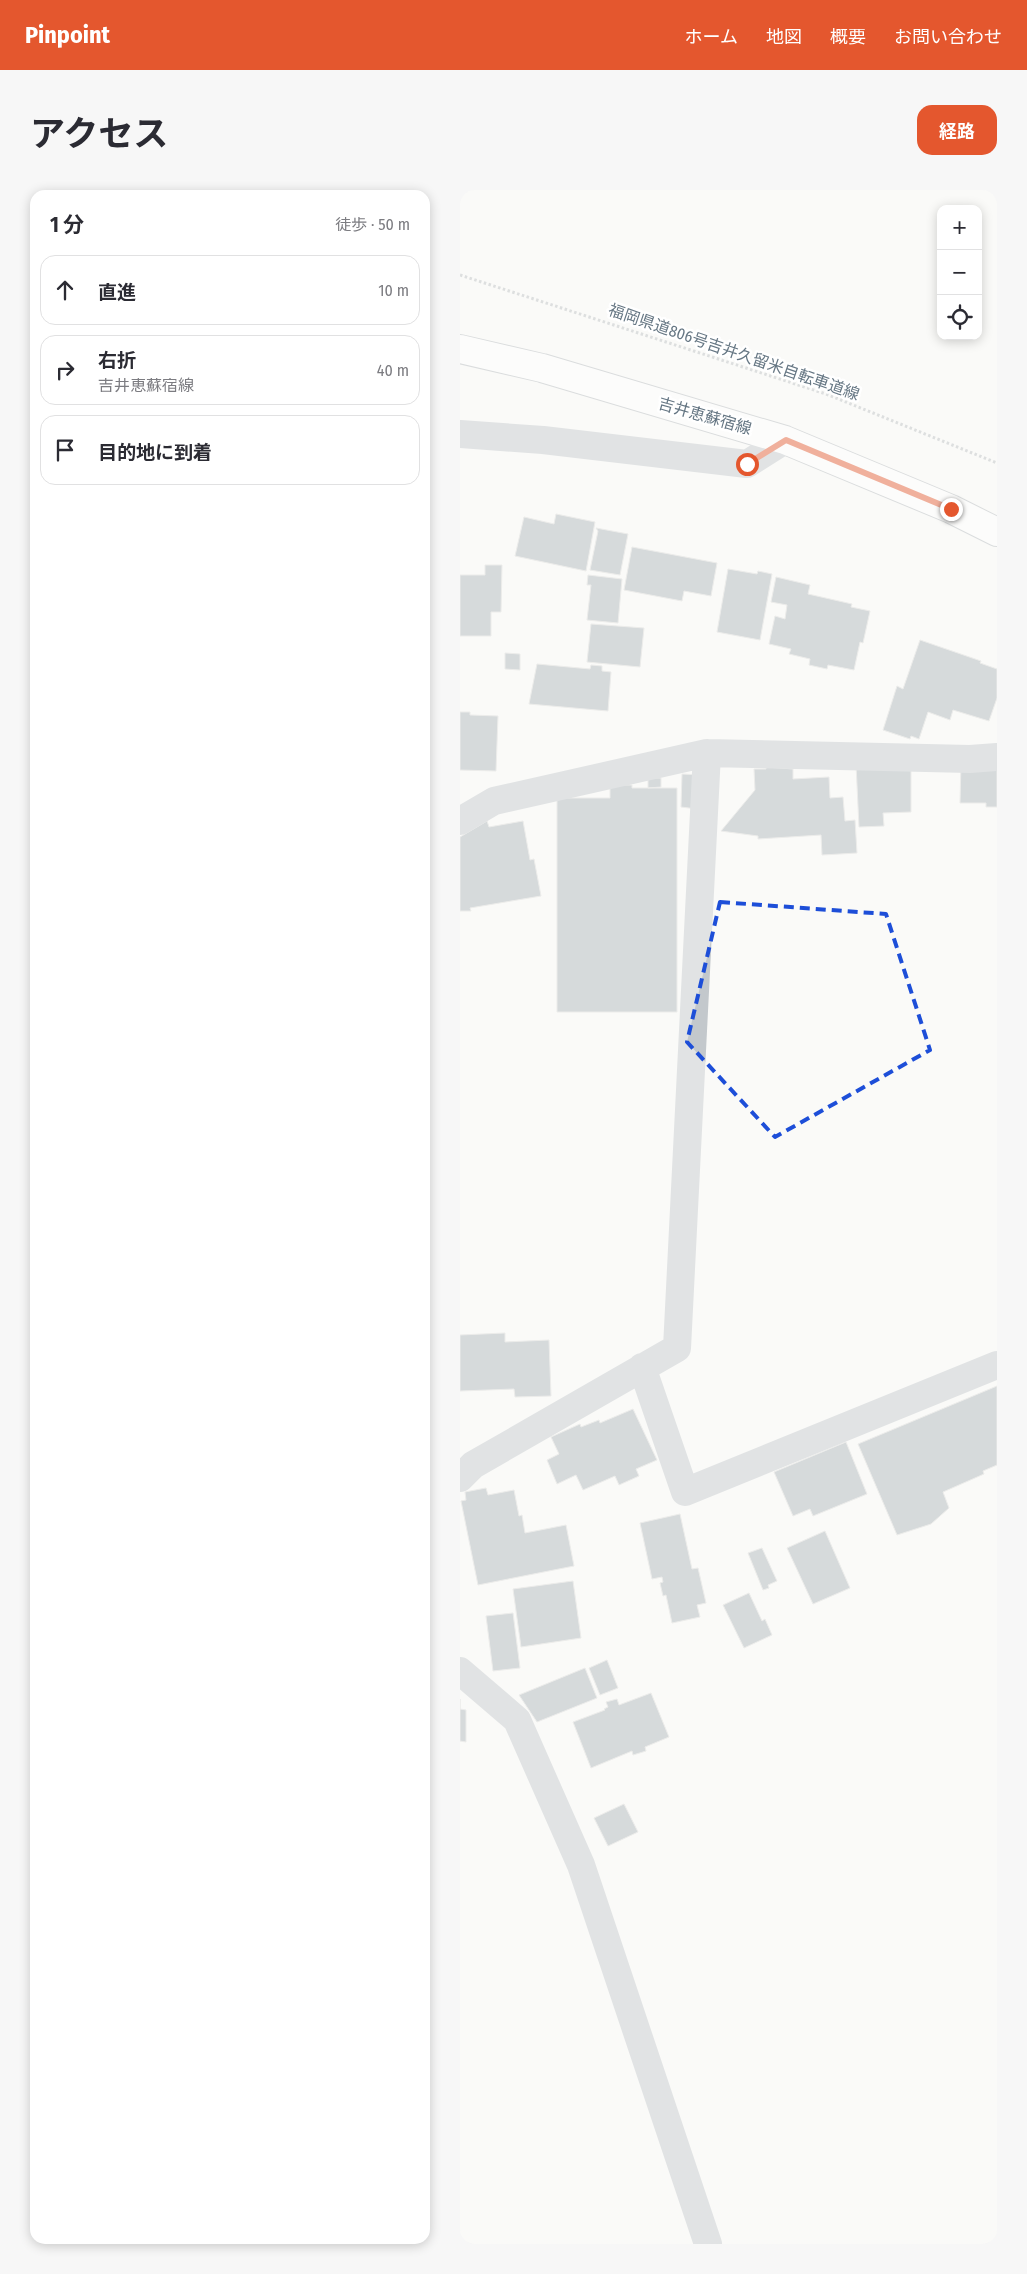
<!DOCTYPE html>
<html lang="ja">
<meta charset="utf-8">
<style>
:root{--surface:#fff;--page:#f7f7f7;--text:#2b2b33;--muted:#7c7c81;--line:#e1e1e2;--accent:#e4572e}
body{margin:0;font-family:"Fira Sans Condensed","Noto Sans JP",sans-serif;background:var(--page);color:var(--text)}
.controls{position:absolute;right:15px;top:15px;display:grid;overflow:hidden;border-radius:10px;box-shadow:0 2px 12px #0003}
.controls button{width:45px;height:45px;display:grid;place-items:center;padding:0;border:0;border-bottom:1px solid var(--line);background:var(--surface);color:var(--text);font:25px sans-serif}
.stop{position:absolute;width:15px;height:15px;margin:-11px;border:4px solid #e4572e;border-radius:50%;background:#fff}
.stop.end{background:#e4572e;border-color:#fff;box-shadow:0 1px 5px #0008}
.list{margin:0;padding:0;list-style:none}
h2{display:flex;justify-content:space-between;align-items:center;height:65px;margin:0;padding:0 20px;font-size:21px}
h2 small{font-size:16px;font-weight:400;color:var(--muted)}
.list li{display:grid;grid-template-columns:32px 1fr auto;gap:15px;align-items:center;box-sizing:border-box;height:70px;margin:0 10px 10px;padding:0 10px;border:1px solid var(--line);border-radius:15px}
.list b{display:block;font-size:19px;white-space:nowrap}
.list p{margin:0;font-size:16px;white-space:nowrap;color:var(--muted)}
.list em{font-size:16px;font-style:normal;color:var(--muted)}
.icon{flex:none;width:28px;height:28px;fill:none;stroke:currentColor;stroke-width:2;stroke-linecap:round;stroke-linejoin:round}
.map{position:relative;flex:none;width:537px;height:2054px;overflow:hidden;border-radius:15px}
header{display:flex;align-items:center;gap:30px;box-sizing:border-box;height:70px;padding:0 25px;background:var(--accent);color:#fff}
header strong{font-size:24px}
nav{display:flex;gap:28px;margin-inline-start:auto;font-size:18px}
.intro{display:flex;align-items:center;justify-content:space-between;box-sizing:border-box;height:120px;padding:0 30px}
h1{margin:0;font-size:35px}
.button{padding:12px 22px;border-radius:15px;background:var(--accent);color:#fff;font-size:18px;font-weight:700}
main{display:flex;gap:30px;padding:0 30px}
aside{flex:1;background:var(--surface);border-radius:15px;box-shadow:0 2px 12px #0003}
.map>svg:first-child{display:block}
.building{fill:#aab3b9;stroke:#dcdcda}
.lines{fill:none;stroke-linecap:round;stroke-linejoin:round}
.major-casing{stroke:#b5babe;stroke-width:30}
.path{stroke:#bbbfc2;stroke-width:3;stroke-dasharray:2.5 2.5;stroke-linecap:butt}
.minor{stroke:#c3c8cc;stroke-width:28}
.major{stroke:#fff;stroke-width:28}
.route{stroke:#e4572e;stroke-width:6}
.marked{fill:none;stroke:#1d4ed8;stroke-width:4;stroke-dasharray:10 6;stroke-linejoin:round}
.labels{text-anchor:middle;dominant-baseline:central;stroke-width:5;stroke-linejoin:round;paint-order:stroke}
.street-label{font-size:16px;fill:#657683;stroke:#fff}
</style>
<header>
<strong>Pinpoint</strong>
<nav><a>ホーム</a><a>地図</a><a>概要</a><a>お問い合わせ</a></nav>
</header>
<div class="intro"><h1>アクセス</h1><a class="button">経路</a></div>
<main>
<aside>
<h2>1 分<small>徒歩 · 50 m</small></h2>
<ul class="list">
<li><svg class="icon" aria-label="ahead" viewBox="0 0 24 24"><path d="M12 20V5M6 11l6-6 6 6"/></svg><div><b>直進</b></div><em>10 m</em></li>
<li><svg class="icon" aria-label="right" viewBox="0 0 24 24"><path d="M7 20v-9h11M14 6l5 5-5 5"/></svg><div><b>右折</b><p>吉井恵蘇宿線</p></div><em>40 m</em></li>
<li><svg class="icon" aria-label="arrive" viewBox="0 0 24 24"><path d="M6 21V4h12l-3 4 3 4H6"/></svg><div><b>目的地に到着</b></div></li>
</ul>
</aside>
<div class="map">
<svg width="537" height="2054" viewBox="0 0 537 2054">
<rect width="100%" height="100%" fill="#fafaf8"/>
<!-- building -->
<path class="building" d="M96 324 135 332 126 381 55 366 64 327 94 334Z
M136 338 168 344 160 385 130 380 138 341Z
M172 357 257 373 251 406 224 401 222 411 164 400Z
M25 375H42L41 422H31V446H0V385H25Z
M268 379 297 384 298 381 312 384 300 450 257 442Z
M128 385 162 389 158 433 127 430 131 395H127Z
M316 387 350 395 348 404 392 414 391 417 410 421 403 453 400 452 394 480 368 475 367 479 349 475 350 469 329 464 331 459 309 454 315 426 325 429 327 415 311 412Z
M131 434 184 438 180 477 127 472Z
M460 450 521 471 520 473 537 479V508L529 531 493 520 490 530 468 522 459 549 451 546 450 549 423 540 437 496 443 499Z
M45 463 60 464V480L45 479Z
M77 474 130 479 131 475 142 476V481L151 482 148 521 69 514Z
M0 522H10V525L38 526 36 581 0 580Z
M451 572V622L423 623 424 636 399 637 396 574Z
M501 573 537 574V617H526V613H500Z
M306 577 333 579V589L369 587 370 608 383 607 385 631 395 630 397 663 362 665 361 645 298 649V646L261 641 295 600 294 579H306Z
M222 584 240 585 237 619 221 617Z
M188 588H201V597L188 598Z
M150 595H172V598H217V822H97V608H150Z
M27 631 29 637 63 631 70 670 74 669 81 706 10 718 11 721H0V647Z
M45 1143V1152L89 1150 91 1206 55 1207 54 1199 0 1201V1145Z
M537 1196V1275L523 1281 524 1284 483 1302 489 1318 471 1334 437 1345 398 1254Z
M173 1219 197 1270 176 1279 179 1286 159 1295 155 1286 123 1300 116 1285 97 1294 87 1270 99 1264 91 1247 120 1234 121 1237 139 1230 140 1233Z
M386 1252 407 1304 353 1326 350 1319 333 1326 314 1282Z
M26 1298 28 1305 54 1300 59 1326 62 1325 65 1343 106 1335 114 1376 18 1395 1 1311 6 1310 5 1302Z
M220 1324 232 1379 238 1378 246 1413 237 1415 240 1427 212 1433 206 1405 203 1406 200 1393 203 1392 202 1387 192 1389 180 1333Z
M365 1341 390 1398 353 1414 327 1358Z
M302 1358 317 1391 308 1395 309 1398 303 1400 288 1363Z
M113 1391 121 1448 61 1457 53 1399Z
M289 1403 302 1431 305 1429 312 1445 284 1458 263 1415Z
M53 1423 60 1478 33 1481 26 1426Z
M147 1470 158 1498 140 1505 129 1478Z
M125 1478 137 1508 77 1532 59 1505Z
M191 1503 209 1547 185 1557 186 1561 173 1565 172 1561 131 1578 113 1532 145 1520 144 1519 148 1517 146 1512 157 1509 159 1515Z
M0 1509V1519L6 1520V1552L0 1551Z
M164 1614 178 1642 148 1656 134 1628Z"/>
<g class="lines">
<!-- major casing -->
<g class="major-casing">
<path id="major" d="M0 159 82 178 325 250 491 319 537 342"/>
</g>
<!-- path -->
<path class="path" d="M0 85 366 204 537 273"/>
<!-- minor -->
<path class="minor" d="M0 244 83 250 287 274 325 250
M0 631 34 611 247 563 510 569 537 567
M182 1177 225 1302 537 1175
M0 1288 13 1275 217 1158 247 563
M0 1481 57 1530 121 1675 248 2054"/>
<!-- major -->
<use href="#major" class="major"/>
</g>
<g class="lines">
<!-- route -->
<path class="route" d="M287 274 326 250 491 319"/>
</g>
<!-- marked area -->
<path d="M0 0H537V2054H0ZM260 712 426 724 470 860 315 947 227 852Z" fill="#fafaf8" fill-opacity=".55" fill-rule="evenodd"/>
<path class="marked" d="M260 712 426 724 470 860 315 947 227 852Z"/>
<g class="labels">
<!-- street labels -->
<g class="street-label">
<text transform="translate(274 162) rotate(19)">福岡県道806号吉井久留米自転車道線</text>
<text transform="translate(245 226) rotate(16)">吉井恵蘇宿線</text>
</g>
</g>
</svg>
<div class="controls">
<button>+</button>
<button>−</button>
<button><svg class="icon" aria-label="locate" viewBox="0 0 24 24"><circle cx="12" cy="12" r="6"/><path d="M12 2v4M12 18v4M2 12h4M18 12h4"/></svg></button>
</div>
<div class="stop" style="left:287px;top:274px"></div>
<div class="stop end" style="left:491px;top:319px"></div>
</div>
</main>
